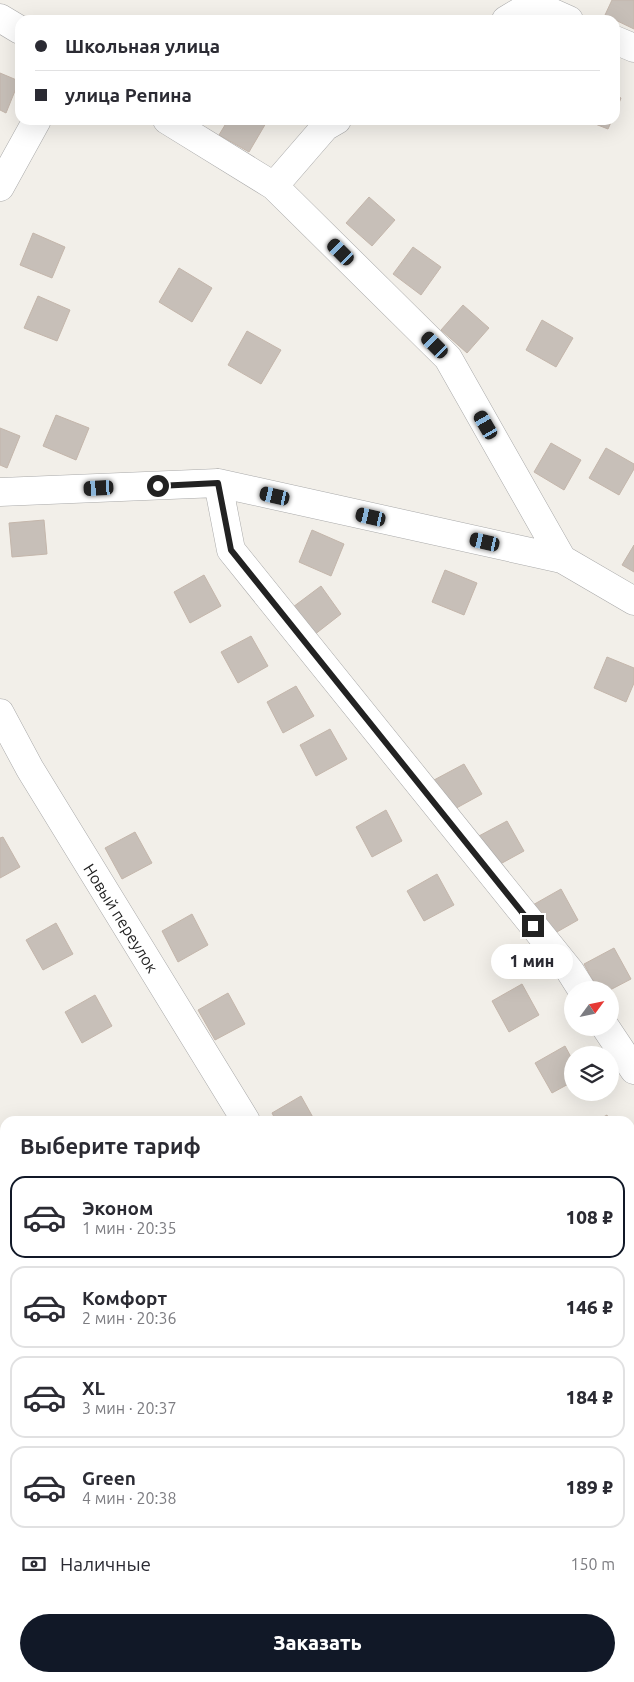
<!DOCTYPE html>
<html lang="ru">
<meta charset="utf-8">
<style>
body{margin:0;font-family:Ubuntu,sans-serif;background:#f2f2f3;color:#2b2b33;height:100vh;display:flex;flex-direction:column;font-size:19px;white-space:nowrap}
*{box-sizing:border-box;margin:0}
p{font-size:16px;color:#7c7c81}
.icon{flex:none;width:28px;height:28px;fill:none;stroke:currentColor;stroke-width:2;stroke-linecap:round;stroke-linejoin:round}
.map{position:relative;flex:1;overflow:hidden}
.details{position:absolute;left:0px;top:1116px;width:635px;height:566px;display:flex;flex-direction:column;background:#fff;border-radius:15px 15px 0 0;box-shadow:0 5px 20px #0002}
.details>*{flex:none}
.hud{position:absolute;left:15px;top:15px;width:605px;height:110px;border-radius:15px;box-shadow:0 5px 20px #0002;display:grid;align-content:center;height:110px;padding:0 20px;background:#fff}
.needle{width:32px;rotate:57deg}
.fabs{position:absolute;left:564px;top:981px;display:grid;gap:10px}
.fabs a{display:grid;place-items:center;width:55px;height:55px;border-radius:50%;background:#fff;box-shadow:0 5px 20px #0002;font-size:25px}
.end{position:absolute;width:22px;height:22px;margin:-11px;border:6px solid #222;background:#fff;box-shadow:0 0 0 2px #fff}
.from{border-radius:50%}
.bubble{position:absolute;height:35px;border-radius:18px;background:#fff;box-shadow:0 5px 20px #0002;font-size:16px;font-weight:800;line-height:35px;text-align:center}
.car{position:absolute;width:15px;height:30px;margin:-15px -8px;border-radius:6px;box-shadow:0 0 4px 1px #0007;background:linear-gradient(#222 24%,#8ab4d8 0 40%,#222 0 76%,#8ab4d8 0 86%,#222 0)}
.hud b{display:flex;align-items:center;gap:18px;height:48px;font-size:19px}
.hud b+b{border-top:1px solid #e1e1e2}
.hud i{width:12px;height:12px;background:#2b2b33}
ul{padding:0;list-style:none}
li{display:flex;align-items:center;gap:15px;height:82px;margin:0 10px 8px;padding:0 10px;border:2px solid #e1e1e2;border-radius:15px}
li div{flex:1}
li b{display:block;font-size:19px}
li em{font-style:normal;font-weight:800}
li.on{border-color:#111827}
li>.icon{width:45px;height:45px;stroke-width:1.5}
h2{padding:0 20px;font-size:22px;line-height:60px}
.pay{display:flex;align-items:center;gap:12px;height:55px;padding:0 20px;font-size:19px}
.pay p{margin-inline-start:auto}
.primary-button{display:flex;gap:10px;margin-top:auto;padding:10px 20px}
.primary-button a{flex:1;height:58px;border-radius:30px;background:#111827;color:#fff;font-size:20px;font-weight:800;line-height:58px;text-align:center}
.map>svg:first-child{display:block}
</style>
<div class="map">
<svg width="634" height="1682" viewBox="0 0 634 1682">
<rect width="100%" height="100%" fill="#f2efe9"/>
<!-- building -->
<path fill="#c7bfb8" stroke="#c4b6ab" d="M612 0H634V29L605 15Z
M0 73 19 81 6 113 0 110Z
M615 95 621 98 615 113Z
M228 120H262L266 123 249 152 219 135Z
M585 120H612L608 129Z
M369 197 395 220 372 246 346 223Z
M33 233 65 247 52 278 20 265Z
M413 247 441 267 421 295 393 274Z
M179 268 212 288 192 322 159 302Z
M38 296 70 310 57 341 24 328Z
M463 305 489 328 467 353 441 330Z
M542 320 573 338 556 367 526 350Z
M247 331 281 350 261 384 228 365Z
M56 415 89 428 76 460 43 446Z
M0 428 20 436 7 468 0 465Z
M551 443 581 460 564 490 534 472Z
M606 448 634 464V469L619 495 589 478Z
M44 520 47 554 12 557 9 523Z
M312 530 344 544 331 576 299 562Z
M634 545V572L622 565Z
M445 570 477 583 464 615 432 602Z
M204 575 221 606 190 623 174 592Z
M321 586 341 614 314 635 293 607Z
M251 636 268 666 238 683 221 652Z
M607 657 634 668V683L626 702 594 688Z
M296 686 314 716 283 733 267 702Z
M330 729 347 759 316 776 300 745Z
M464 764 482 794 451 811 434 780Z
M386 810 402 841 372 857 356 827Z
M507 821 524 851 493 868 477 837Z
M135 832 152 863 122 879 105 848Z
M3 837 20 867 0 878V838Z
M437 874 454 905 424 921 407 891Z
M561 889 578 920 548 937 531 906Z
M192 914 208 945 178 962 162 931Z
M56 923 73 954 43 970 26 940Z
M614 948 631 979 610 990H598L584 964Z
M522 984 539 1015 509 1032 492 1001Z
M228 993 245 1024 215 1040 198 1010Z
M95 995 112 1026 82 1043 65 1012Z
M565 1046 572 1059V1082L552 1093 535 1063Z
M301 1096 315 1121H276L272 1113Z
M607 1115 610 1121H596Z
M634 1187V1224L630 1217V1189Z
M263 1678H278L269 1682H265Z
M482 1678H491L494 1682H473Z"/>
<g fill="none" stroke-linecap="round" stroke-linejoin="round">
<!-- minor casing -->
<g stroke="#a9a9a9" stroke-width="29">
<path id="minor" d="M533 4 569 20
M0 18 20 30
M506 20 533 4 534 0
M615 40 634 48
M167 120 274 186 448 358 562 559
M274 186 325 127 337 120
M0 187 37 120
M218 483 231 550 570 971 582 990
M0 492 218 483 562 559 634 601
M0 713 30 769 246 1121
M606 1028 634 1070
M630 1539 634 1536
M587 1678 589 1682
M378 1682 386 1678"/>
</g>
<!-- minor -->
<use href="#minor" stroke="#fff" stroke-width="28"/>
</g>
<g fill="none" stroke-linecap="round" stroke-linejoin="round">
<!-- route -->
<path stroke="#222" stroke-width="6" d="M158 486 218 483 231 550 533 926"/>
</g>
<g text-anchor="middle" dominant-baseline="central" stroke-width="4" stroke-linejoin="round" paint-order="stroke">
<!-- street labels -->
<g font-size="16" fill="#222" stroke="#fff">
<text transform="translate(121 918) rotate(58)">Новый переулок</text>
</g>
</g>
</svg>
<div class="fabs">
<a><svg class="needle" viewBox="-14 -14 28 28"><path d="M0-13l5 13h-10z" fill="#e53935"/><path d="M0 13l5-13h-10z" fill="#7c7c81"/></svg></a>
<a><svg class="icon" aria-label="layers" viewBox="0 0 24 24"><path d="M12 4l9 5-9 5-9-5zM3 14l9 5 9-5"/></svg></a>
</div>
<i class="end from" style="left:158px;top:486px"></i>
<i class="end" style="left:533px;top:926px"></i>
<div class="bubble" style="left:491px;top:944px;width:82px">1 мин</div>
<i class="car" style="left:341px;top:252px;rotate:315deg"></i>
<i class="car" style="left:435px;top:345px;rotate:315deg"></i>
<i class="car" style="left:486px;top:425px;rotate:330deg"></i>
<i class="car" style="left:99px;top:488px;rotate:267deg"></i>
<i class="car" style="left:275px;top:496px;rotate:283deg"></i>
<i class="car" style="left:371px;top:517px;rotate:283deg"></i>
<i class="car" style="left:485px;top:542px;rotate:283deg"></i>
<div class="hud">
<b><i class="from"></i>Школьная улица</b>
<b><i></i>улица Репина</b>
</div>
<section class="details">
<h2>Выберите тариф</h2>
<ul>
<li class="on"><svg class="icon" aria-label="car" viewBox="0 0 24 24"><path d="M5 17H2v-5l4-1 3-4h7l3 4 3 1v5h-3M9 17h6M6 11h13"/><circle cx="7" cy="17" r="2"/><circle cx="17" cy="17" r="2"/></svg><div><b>Эконом</b><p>1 мин · 20:35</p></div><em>108 ₽</em></li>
<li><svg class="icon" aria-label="car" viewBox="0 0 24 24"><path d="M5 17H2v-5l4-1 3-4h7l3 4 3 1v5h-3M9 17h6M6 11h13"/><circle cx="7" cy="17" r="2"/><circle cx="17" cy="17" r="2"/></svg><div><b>Комфорт</b><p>2 мин · 20:36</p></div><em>146 ₽</em></li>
<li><svg class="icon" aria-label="car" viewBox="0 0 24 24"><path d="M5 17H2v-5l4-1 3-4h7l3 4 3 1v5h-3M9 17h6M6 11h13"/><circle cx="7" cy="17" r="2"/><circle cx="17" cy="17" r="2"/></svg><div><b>XL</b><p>3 мин · 20:37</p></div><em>184 ₽</em></li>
<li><svg class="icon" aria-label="car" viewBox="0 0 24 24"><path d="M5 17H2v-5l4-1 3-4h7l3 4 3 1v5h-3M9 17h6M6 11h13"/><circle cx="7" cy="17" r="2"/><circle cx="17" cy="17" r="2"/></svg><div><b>Green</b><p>4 мин · 20:38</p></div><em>189 ₽</em></li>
</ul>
<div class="pay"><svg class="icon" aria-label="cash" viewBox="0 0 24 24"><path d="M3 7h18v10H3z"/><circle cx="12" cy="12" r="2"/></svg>Наличные<p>150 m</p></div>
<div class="primary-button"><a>Заказать</a></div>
</section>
</div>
